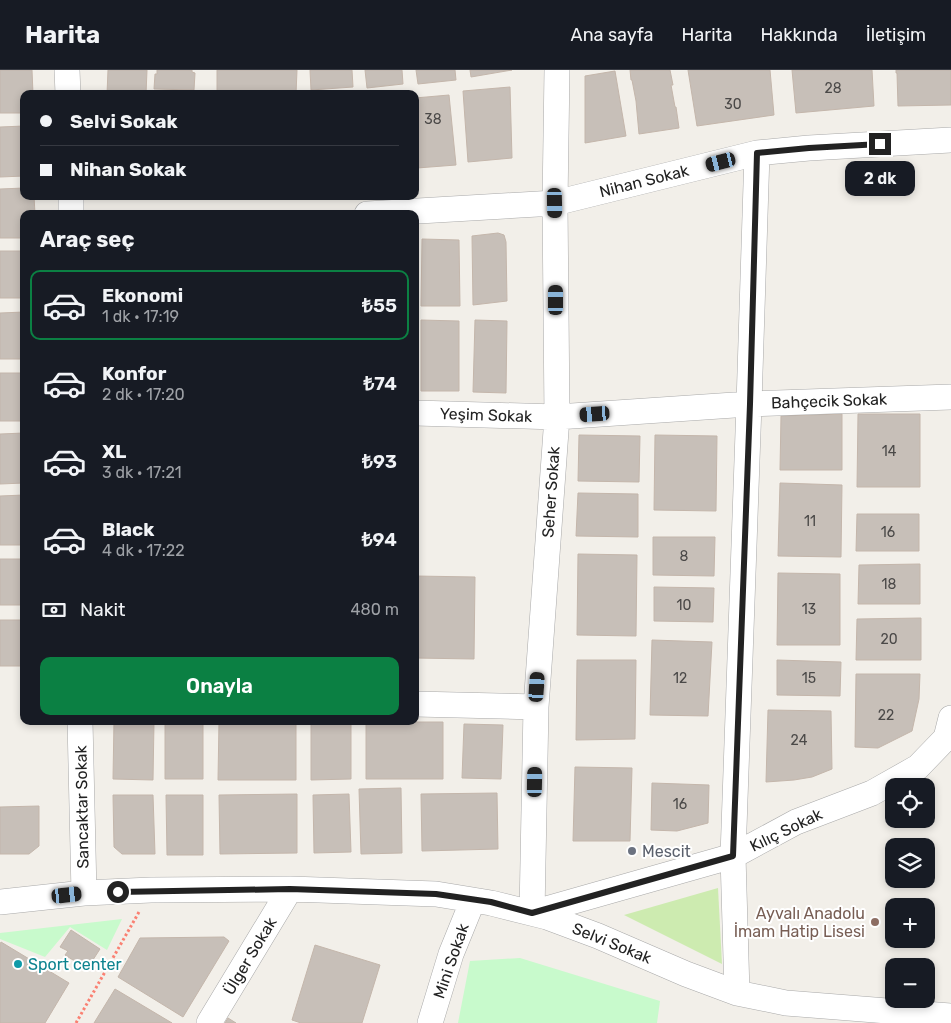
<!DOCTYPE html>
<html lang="tr">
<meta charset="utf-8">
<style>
body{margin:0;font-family:Rubik,sans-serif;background:#20242c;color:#f1f3f6;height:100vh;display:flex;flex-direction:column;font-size:19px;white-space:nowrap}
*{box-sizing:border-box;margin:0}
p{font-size:16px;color:#9ea1a6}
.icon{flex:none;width:28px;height:28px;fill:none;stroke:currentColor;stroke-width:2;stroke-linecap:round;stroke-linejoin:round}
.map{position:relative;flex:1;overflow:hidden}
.sheet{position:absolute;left:20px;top:140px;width:399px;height:515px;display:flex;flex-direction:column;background:#171b24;border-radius:10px;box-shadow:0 2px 8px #0003}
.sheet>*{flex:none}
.guide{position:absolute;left:20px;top:20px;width:399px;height:110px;border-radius:10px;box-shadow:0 2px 8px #0003;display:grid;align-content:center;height:110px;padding:0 20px;background:#171b24}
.tools{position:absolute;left:885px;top:708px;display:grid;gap:10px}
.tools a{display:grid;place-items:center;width:50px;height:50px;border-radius:10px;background:#171b24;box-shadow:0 2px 8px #0003;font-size:25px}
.end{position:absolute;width:22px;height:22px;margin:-11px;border:6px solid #222;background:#fff;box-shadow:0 0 0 2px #fff}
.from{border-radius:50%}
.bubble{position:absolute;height:35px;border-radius:10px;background:#171b24;box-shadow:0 2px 8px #0003;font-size:16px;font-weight:600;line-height:35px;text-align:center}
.car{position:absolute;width:15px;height:30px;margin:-15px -8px;border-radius:6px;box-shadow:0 0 4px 1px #0007;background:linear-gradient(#222 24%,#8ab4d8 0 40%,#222 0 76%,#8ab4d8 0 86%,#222 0)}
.guide b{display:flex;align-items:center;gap:18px;height:48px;font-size:19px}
.guide b+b{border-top:1px solid #363941}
.guide i{width:12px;height:12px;background:#f1f3f6}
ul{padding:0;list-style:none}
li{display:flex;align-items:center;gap:15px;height:70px;margin:0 10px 8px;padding:0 10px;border:2px solid transparent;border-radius:10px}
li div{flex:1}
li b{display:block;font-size:19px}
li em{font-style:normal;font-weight:600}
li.selected{border-color:#0b8043}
li>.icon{width:45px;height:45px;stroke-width:1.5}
h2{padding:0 20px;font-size:22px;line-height:60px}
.pay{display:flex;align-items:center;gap:12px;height:55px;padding:0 20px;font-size:19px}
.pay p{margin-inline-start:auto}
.action{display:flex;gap:10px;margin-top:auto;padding:10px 20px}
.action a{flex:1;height:58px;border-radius:10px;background:#0b8043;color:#fff;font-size:20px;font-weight:600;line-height:58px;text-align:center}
header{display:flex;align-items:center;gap:30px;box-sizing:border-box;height:70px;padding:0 25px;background:#171b24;border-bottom:1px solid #363941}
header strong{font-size:24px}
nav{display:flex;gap:28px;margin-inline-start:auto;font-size:18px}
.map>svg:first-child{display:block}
</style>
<header>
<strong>Harita</strong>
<nav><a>Ana sayfa</a><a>Harita</a><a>Hakkında</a><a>İletişim</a></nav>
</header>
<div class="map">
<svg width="951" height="953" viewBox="0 0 951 953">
<rect width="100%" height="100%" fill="#f2efe9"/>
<!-- grass -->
<path fill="#cdebb0" d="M718 818 722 894 624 845Z"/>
<!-- park -->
<path fill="#c8facc" d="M122 849 107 880 70 857 45 887 0 869V863Z
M520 888 660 931 657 953H458L470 891Z"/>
<!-- building -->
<path fill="#c7bfb8" stroke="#c4b6ab" d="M0 0H32L33 24H24V43H0Z
M108 0H147L146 24H107Z
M157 0H192V2L195 3 194 20 154 19 155 4H157Z
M217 0H297L296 24 217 23Z
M310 0H352L353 17 311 20Z
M365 0H402L403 14 367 18Z
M416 0H455L456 10 418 14Z
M470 0H512L471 7Z
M630 0H670L673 15H671L675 37H676L679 58 639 64 636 31 632 10H631Z
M688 0H770L774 45 697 56Z
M792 0H872L874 36 796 43Z
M896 0H951V35L898 36 897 3H896Z
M615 1 626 66 585 73V6Z
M510 17 512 88 468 92 463 21Z
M449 25 456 95 417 98 415 71V28Z
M24 56V106L0 107V57Z
M24 118V126H34L35 144H24V168H0V119Z
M498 163 504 165 506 172 507 231 473 235 472 166Z
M422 169 459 170 460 236H421Z
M0 181H24V228H0Z
M24 242V289H0V243Z
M421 250 459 251V321H421Z
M475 250 507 251 506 323 473 322Z
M0 303H24V351H0Z
M842 344V400H780L781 346Z
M858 344H920V417H857Z
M24 363V413L0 414V364Z
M579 365 640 366 639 412 578 411Z
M655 365 717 366 716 441 654 440Z
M780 413 842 415 841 487 778 486Z
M578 423 638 424V467L576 466Z
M24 425V475H0V426Z
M857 444H919V481H856Z
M653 467H715L714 506 653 505Z
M578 484 637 485 636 566 577 565Z
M0 489H24V535H0Z
M920 494V534H858L859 495Z
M778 503 840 504V575H777Z
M415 506 475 507 474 589 415 588Z
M654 517 714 518 713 552 654 551Z
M921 548V590H856L857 549Z
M0 550H24V596H0Z
M652 570 712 572 708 646 650 645Z
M577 590H636L635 669 576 670Z
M777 590 841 592 840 626 777 625Z
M856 604H920L919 629 912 661 878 678 855 677Z
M768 640 831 641 832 699 812 707 794 710 766 712Z
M114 651 154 652 153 710 113 709Z
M165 651H203V709H165Z
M219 651H296V710H218Z
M311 651H351V709L311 710Z
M366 652H443V709H366Z
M464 654 503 655 501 709 462 708Z
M575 697 632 698 630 771H573Z
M652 713 709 715 708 753 677 761 651 760Z
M401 718 402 783 361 784 359 719Z
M497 723 498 779 422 781 421 724Z
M297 724V783L220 784 219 725Z
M349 724 351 782 314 783 313 725Z
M113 725H153L155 784H122L114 777Z
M166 725H203V785H167Z
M39 736V776L29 784H0V737Z
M71 860 100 879 89 896 83 892 81 895 65 885 68 881 60 877Z
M224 867 229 871 183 947 118 907 140 868Z
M1 872 69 913 45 953H0V874Z
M315 875 380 895 362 953H301L292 950Z
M115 919 172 953H94Z
M228 948 236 953H225Z"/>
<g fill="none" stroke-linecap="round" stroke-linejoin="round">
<!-- minor casing -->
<g stroke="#a9a9a9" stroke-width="26">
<path id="minor" d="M67 0 68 24
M557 0 555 133 557 347 536 637 532 843 733 786 796 752 872 723 918 697 946 668 951 648
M71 126V144
M367 144 555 133 757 83 809 78 951 70
M415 343 557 347 749 334 951 327
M415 634 536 637
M80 651 84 823
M0 832 84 823 151 820 290 819 436 824 491 833 547 847 598 866 686 904 737 923 786 933 951 946
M737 923 733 786 749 334 757 83
M209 953 290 819
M430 953 451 884 473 830"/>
</g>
<!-- path -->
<path stroke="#fa8072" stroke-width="3" stroke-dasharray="2.5 2.5" stroke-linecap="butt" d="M76 953 139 842"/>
<!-- minor -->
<use href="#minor" stroke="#fff" stroke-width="25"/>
</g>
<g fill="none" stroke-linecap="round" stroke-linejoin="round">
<!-- route -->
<path stroke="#222" stroke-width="6" d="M118 822 290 819 436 824 491 832 532 843 733 786 750 334 757 83 809 78 880 74"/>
</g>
<!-- markers -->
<circle fill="#6b7280" stroke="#fff" stroke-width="2" cx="632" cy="781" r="5"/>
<circle fill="#8d6e63" stroke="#fff" stroke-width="2" cx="875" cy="852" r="5"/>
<circle fill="#0f9aa8" stroke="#fff" stroke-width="2" cx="18" cy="894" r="5"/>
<g text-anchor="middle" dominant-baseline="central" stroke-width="4" stroke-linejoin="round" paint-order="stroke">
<!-- number labels -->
<g font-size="14" fill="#4b4948">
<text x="833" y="18">28</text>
<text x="733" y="34">30</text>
<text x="433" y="49">38</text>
<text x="889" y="381">14</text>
<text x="810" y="451">11</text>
<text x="888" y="462">16</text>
<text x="684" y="486">8</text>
<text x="889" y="514">18</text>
<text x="684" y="535">10</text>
<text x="809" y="539">13</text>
<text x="889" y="569">20</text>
<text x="680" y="608">12</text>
<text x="809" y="608">15</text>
<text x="886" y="645">22</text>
<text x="799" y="670">24</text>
<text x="680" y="734">16</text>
</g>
<!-- street labels -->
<g font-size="16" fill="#222" stroke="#fff">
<text transform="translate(644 111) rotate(-14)">Nihan Sokak</text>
<text transform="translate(829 331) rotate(-2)">Bahçecik Sokak</text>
<text transform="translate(486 345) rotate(2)">Yeşim Sokak</text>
<text transform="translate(551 422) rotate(-86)">Seher Sokak</text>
<text transform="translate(82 737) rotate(-91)">Sancaktar Sokak</text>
<text transform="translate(786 760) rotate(-26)">Kılıç Sokak</text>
<text transform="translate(612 873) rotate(22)">Selvi Sokak</text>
<text transform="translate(250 886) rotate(-59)">Ülger Sokak</text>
<text transform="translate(451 891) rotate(-71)">Mini Sokak</text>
</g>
<!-- worship labels -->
<g font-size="16" fill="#5b616d" stroke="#fff" text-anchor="start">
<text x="642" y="781">Mescit</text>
</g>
<!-- education labels -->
<g font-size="16" fill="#785e54" stroke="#fff" text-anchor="end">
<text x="865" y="843">Ayvalı Anadolu<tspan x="865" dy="18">İmam Hatip Lisesi</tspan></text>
</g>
<!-- culture labels -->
<g font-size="16" fill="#0d838f" stroke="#fff" text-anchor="start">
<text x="28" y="894">Sport center</text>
</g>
</g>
</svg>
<div class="tools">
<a><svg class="icon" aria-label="locate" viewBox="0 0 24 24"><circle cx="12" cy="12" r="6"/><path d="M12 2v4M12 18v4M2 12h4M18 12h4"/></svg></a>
<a><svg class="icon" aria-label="layers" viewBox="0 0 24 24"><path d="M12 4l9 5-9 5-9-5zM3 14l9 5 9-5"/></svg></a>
<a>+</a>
<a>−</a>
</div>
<i class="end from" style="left:118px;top:822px"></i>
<i class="end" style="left:880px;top:74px"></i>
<div class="bubble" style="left:845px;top:91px;width:70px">2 dk</div>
<i class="car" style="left:721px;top:92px;rotate:256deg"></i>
<i class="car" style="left:555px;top:133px;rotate:179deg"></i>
<i class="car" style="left:556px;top:230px;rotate:0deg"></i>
<i class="car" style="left:595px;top:344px;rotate:266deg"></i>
<i class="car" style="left:537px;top:617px;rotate:4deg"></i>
<i class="car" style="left:535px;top:712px;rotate:1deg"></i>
<i class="car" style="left:67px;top:825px;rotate:84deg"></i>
<div class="guide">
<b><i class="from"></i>Selvi Sokak</b>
<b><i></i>Nihan Sokak</b>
</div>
<section class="sheet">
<h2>Araç seç</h2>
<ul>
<li class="selected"><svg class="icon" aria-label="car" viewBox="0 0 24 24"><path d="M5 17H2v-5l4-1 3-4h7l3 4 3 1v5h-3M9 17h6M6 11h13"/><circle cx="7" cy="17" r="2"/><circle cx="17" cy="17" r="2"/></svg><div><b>Ekonomi</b><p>1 dk · 17:19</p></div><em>₺55</em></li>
<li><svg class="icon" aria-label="car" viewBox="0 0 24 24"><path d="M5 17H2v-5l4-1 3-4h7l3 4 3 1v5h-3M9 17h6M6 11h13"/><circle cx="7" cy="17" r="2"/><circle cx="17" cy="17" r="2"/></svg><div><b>Konfor</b><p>2 dk · 17:20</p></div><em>₺74</em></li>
<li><svg class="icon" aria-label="car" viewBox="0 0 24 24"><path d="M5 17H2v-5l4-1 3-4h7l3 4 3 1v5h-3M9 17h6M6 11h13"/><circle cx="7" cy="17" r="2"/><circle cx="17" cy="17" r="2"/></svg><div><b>XL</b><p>3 dk · 17:21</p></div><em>₺93</em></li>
<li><svg class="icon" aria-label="car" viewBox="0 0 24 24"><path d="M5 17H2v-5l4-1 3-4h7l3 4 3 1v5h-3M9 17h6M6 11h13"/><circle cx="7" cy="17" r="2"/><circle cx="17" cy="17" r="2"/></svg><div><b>Black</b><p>4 dk · 17:22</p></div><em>₺94</em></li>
</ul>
<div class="pay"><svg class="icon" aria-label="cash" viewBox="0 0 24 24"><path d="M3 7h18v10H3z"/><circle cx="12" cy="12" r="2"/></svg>Nakit<p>480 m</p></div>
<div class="action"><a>Onayla</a></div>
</section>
</div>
